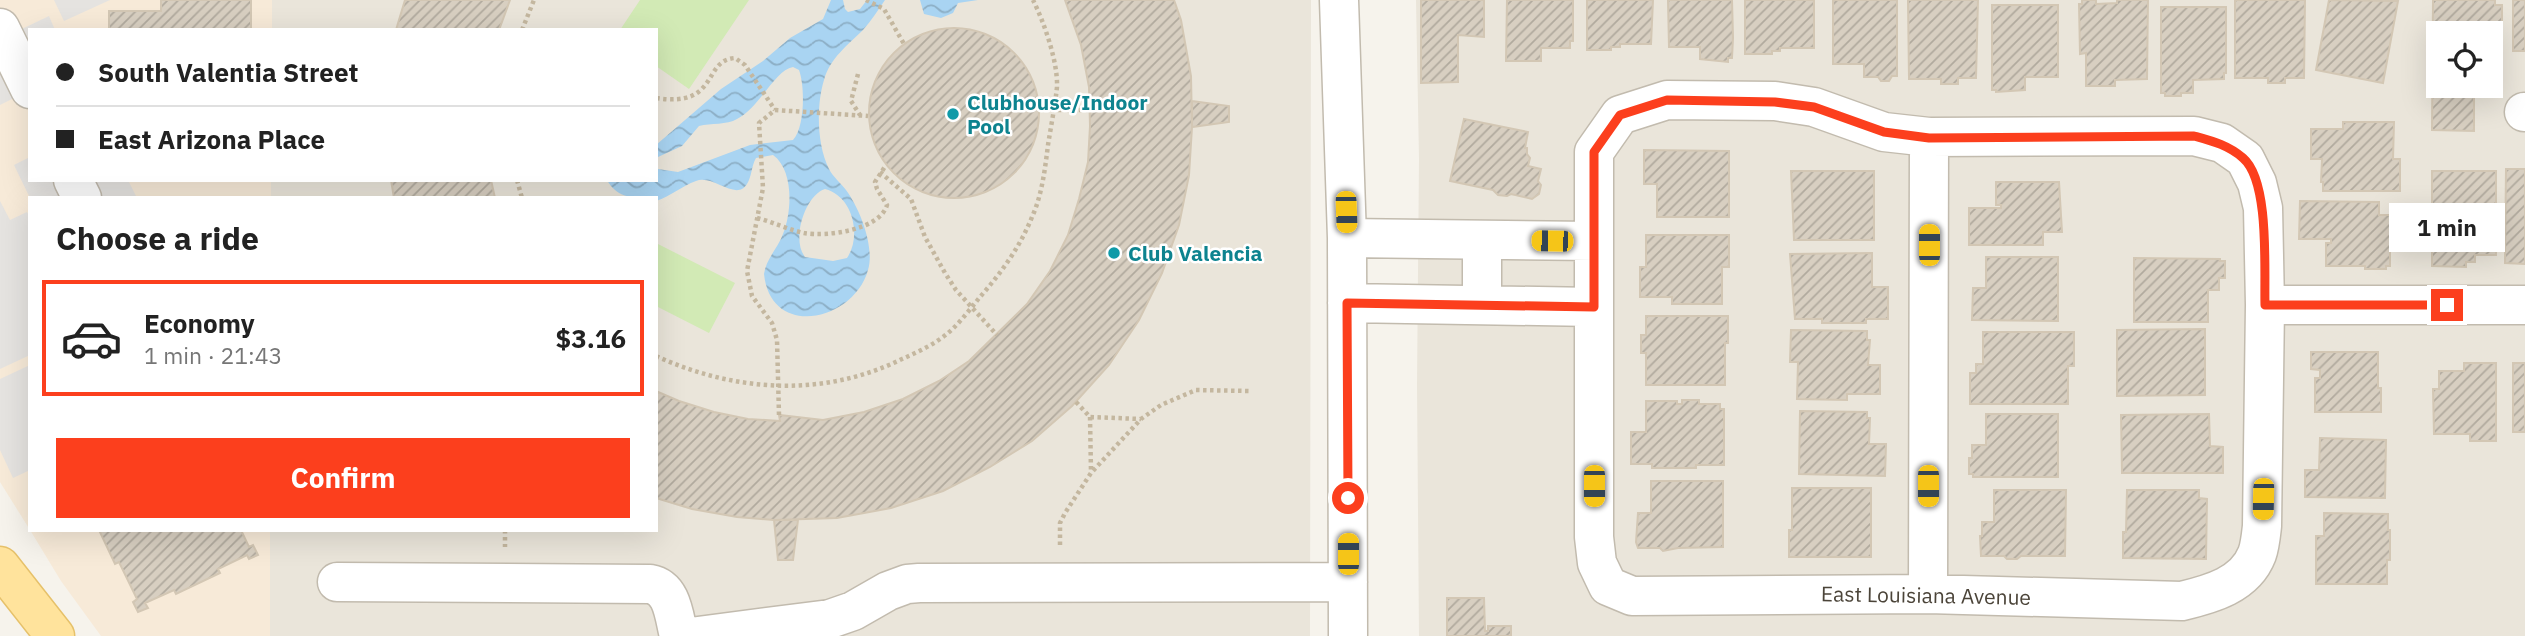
<!DOCTYPE html>
<meta charset="utf-8">
<style>
body{margin:0;font-family:"IBM Plex Sans",sans-serif;background:#f2f2f2;color:#222;height:100vh;display:flex;flex-direction:column;font-size:26px;white-space:nowrap}
*{box-sizing:border-box;margin:0}
p{font-size:23px;color:#767676}
.icon{flex:none;width:38px;height:38px;fill:none;stroke:currentColor;stroke-width:2;stroke-linecap:round;stroke-linejoin:round}
.map{position:relative;flex:1;overflow:hidden}
.details{position:absolute;left:28px;top:196px;width:630px;height:336px;display:flex;flex-direction:column;background:#fff;border-radius:0px;box-shadow:0 7px 28px #0002}
.details>*{flex:none}
.guide{position:absolute;left:28px;top:28px;width:630px;height:154px;border-radius:0px;box-shadow:0 7px 28px #0002;display:grid;align-content:center;height:154px;padding:0 28px;background:#fff}
.tools{position:absolute;left:2426px;top:21px;display:grid;gap:14px}
.tools a{display:grid;place-items:center;width:77px;height:77px;border-radius:0px;background:#fff;box-shadow:0 7px 28px #0002;font-size:35px}
.end{position:absolute;width:32px;height:32px;margin:-16px;border:9px solid #fc3f1d;background:#fff;box-shadow:0 0 0 4px #fff}
.from{border-radius:50%}
.bubble{position:absolute;height:49px;border-radius:0px;background:#fff;box-shadow:0 7px 28px #0002;font-size:23px;font-weight:700;line-height:49px;text-align:center}
.car{position:absolute;width:21px;height:42px;margin:-21px -10px;border-radius:9px;box-shadow:0 0 5px 2px #0007;background:linear-gradient(#f5c518 24%,#345 0 40%,#f5c518 0 76%,#345 0 86%,#f5c518 0)}
.guide b{display:flex;align-items:center;gap:24px;height:66px;font-size:26px}
.guide b+b{border-top:2px solid #e0e0e0}
.guide i{width:18px;height:18px;background:#222}
ul{padding:0;list-style:none}
li{display:flex;align-items:center;gap:21px;height:116px;margin:0 14px 10px;padding:0 14px;border:4px solid #e0e0e0;border-radius:0px}
li div{flex:1}
li b{display:block;font-size:26px}
li em{font-style:normal;font-weight:700}
li.active{border-color:#fc3f1d}
li>.icon{width:63px;height:63px;stroke-width:1.5}
h2{padding:0 28px;font-size:32px;line-height:84px}
.action{display:flex;gap:14px;margin-top:auto;padding:14px 28px}
.action a{flex:1;height:80px;border-radius:0px;background:#fc3f1d;color:#fff;font-size:28px;font-weight:700;line-height:80px;text-align:center}
.map>svg:first-child{display:block}
</style>
<div class="map">
<svg width="2525" height="636" viewBox="0 0 2525 636">
<defs>
<pattern id="water-waves" width="16" height="10" patternUnits="userSpaceOnUse" patternTransform="scale(1.75)"><rect width="16" height="10" fill="#a9d4f2"/><path d="M0 5q4-4 8 0t8 0" fill="none" stroke="#8caec5"/></pattern>
<pattern id="building-hatch" width="6" height="6" patternUnits="userSpaceOnUse" patternTransform="scale(1.75)"><rect width="6" height="6" fill="#d8cfc1"/><path d="M-1 1l2-2M0 6l6-6M5 7l2-2" fill="none" stroke="#b1aa9e"/></pattern>
</defs>
<rect width="100%" height="100%" fill="#f6f3ec"/>
<!-- residential -->
<path fill="#eae5da" fill-rule="evenodd" d="M272 0H1311L1310 636H270V530H656V198H271V180H656V30H272Z
M1416 0H2525V636H1419L1417 385 1419 159ZM2438 33H2490V86H2438Z"/>
<!-- commercial -->
<path fill="#f7ead8" d="M0 0H272V30H30V180H271V198H30V530L0 482Z
M30 530H270V636H101L61 581Z"/>
<!-- pitch -->
<path fill="#d2eab5" d="M640 0H749L689 89 656 66V30H620Z
M656 243 735 283 709 333 656 306Z"/>
<!-- parking -->
<path fill="#e5e3e0" d="M54 0H110L64 21Z
M49 16 55 30H30V90L0 105V28L5 37Z
M30 157V180H128L137 198H30L14 165Z
M0 201 10 220 27 212 30 217V355L0 369Z
M30 365V470L13 478 0 450V379Z"/>
<!-- water -->
<path fill="url(#water-waves)" fill-rule="evenodd" d="M831 0H843L845 9 848 12 860 9 867 0H885C878 10 871 21 863 30 848 45 830 58 824 80 816 106 817 145 829 169 833 177 841 183 846 190 860 209 875 247 868 270 854 321 771 340 764 274 766 259 778 248 783 234 792 212 794 170 773 155L756 158C751 167 752 176 747 184 736 202 713 174 696 181 682 186 671 196 656 201V198C636 198 618 200 607 180H656V145L721 89 763 61 790 38 823 19ZM793 67 799 70C805 86 805 127 793 140L750 145 678 172 658 169V157L682 146 699 126C711 123 727 125 737 119 760 107 775 70 793 67ZM825 189C853 196 862 236 847 258L833 261 805 257C791 240 805 195 825 189Z
M920 0H978L958 3 953 13 941 18 924 14Z"/>
<!-- building -->
<path fill="url(#building-hatch)" stroke="#d3c7b4" stroke-width="2" d="M161 0H251V30H109V11H161Z
M405 0H510L499 30H396Z
M1065 0H1174L1181 20 1191 76 1192 127 1189 175 1179 225 1162 273 1139 320 1109 365 1072 406 1032 441 990 467 943 491 891 508 837 518 774 520 737 517 692 509 656 498V391L679 401 714 412 748 419 780 421 779 415 823 420 864 412 903 399 939 381 969 361 1027 304 1050 271 1068 235 1079 199 1088 162 1090 126 1089 87 1081 45Z
M1421 0H1484V37L1458 35V82L1421 83Z
M1507 0H1573V41H1570V48H1541V61H1506Z
M1587 0H1653L1651 44H1620V47H1611V50H1587Z
M1668 0H1732L1733 38 1732 58H1728V62L1700 59V47H1669Z
M1745 0H1814V48H1780V51H1772V54H1745Z
M1833 0H1897V76H1892L1889 81H1881L1878 77H1864V64H1833Z
M1908 0H1978L1976 78H1958V84H1941V79H1909Z
M2082 0H2096V4L2117 3V0H2148L2147 79 2115 80V86H2086V53L2080 54 2079 4H2082Z
M2235 0H2305L2304 78H2285V83H2268V78H2235Z
M2329 0 2398 1 2383 83 2316 70Z
M2433 0H2495V5H2502V60H2497V80H2490V33H2438V86H2474V131L2432 130Z
M2513 0H2525V51H2513Z
M1992 5H2058V77H2025V90L1996 92V90H1992Z
M2161 7H2226V73H2224V79L2193 80V93H2181V96H2165V93H2161Z
M869 113a85 85 0 1 1 170 0a85 85 0 1 1-170 0Z
M1192 101 1229 106V122L1192 127Z
M1464 119 1528 132 1525 148H1527V154L1530 158 1528 166 1541 169 1538 181 1541 185 1539 194 1532 199 1511 194 1507 196 1498 195 1493 190 1450 181Z
M2343 122H2394L2393 159H2400V191H2323V182H2321L2322 159H2311V129H2343Z
M1644 150 1729 151V217H1657V184H1644Z
M2506 169H2525V264L2505 263Z
M1791 171H1874V240H1794Z
M2432 171H2496V255H2475V262H2466V267L2432 266Z
M391 180H491L495 198H394Z
M1996 182H2059L2062 232H2043V245H1969V208H2001V205H1996Z
M2300 201 2379 202V215H2393V240H2390V266H2386V269H2365V266H2326V243H2331V239H2299Z
M1646 235H1729V267H1722V304H1672V297H1640V267H1646Z
M1872 253V287H1888V319H1866V323H1822V319H1795L1790 254Z
M1986 257H2058V321L1972 320 1973 288H1986Z
M2134 258 2220 259V261H2225V278H2219V290H2208V322H2134Z
M1646 316H1728V343H1725V385H1646V353H1641V335H1646Z
M2205 329V395L2117 396V330Z
M1791 330 1867 331V340H1870L1868 365H1880V394H1847V400L1797 399 1798 362H1790Z
M1983 332H2074V366H2068V404H1970V373H1976V364H1983Z
M2311 352H2378V388H2381V412H2315V378H2320V370L2311 369Z
M2464 363H2496V441H2470V434H2434L2433 389H2439V371H2464Z
M2513 363H2525V432H2513Z
M1682 400H1699V404H1720V409H1724V465H1696V468H1652V464H1631V432H1646V401H1677V404H1682Z
M1800 411 1867 412V418H1870L1869 444H1886L1885 476 1799 474Z
M1986 414H2058V477H1973V474H1969V458H1972V445H1986Z
M2209 414 2210 446 2223 447V473H2122L2121 415Z
M2320 438 2386 440 2385 498 2305 497V470H2319Z
M1651 481H1723V547L1678 548 1663 551 1660 548H1638L1636 542 1638 513H1651Z
M1792 488H1871V557H1789V530H1792Z
M1994 490H2066L2065 556H2021L2017 559H2007L2004 556H1981L1980 536H1982V522H1994Z
M2127 490H2199V498L2207 499 2206 559 2123 558V532H2126Z
M2324 513 2388 514V530H2390V560H2387V584H2316V536H2324Z
M774 520H798L793 560H778Z
M99 530H241L249 547 253 545 258 555 249 559 247 555 218 569 220 573 176 594 174 590 145 603 148 608 138 612 133 602 137 599 119 562 115 564Z
M1447 598H1484L1485 631H1488V626H1511V636H1447Z"/>
<g fill="none" stroke-linecap="round" stroke-linejoin="round">
<!-- minor casing -->
<g stroke="#c2bbae" stroke-width="41">
<path id="minor" d="M1339 0 1347 238 1348 636
M0 28 30 89
M1667 100 1775 101 1814 107 1884 132 1929 137 2194 136 2222 143 2245 159 2257 183 2263 208 2265 305 2262 526C2261 535 2260 546 2257 554 2245 585 2211 594 2182 601L1928 594 1632 596 1608 586 1597 563 1594 537V152L1620 115Z
M2524 112H2525
M73 180 82 198
M1347 238 1594 241
M1482 240V305
M1347 303 1594 307
M2265 305H2525
M337 582 650 584C673 588 674 617 679 636
M1928 594 1929 137
M698 636 830 619 853 611 888 591 907 584 919 583 1348 582"/>
</g>
<!-- major casing -->
<g stroke="#e6c16a" stroke-width="41">
<path id="major" d="M0 566 55 636"/>
</g>
<!-- path -->
<path stroke="#c4b79f" stroke-width="4.5" stroke-dasharray="3.5 3.5" stroke-linecap="butt" d="M866 0 884 9 904 44
M522 30 534 0
M858 74 851 101 860 115
M656 98C720 108 702 60 735 58L745 65 775 110
M1038 104 1053 110H1090
M880 172 911 199 925 237 945 273 956 290 997 335
M517 180 522 198
M757 218C773 222 789 230 804 233 827 237 880 230 887 205L877 189 875 182 886 165
M656 356C735 392 823 398 902 359 918 352 935 344 948 333 960 323 970 309 980 297 1001 273 1020 247 1032 217 1042 195 1045 169 1048 145 1051 126 1055 106 1057 87 1058 62 1044 22 1033 0
M1076 402 1090 417 1141 419
M779 415 777 340 772 323 752 296 747 271 763 188 759 123 775 110 868 116
M1090 417 1091 472
M505 530V547
M1060 545V523L1065 513 1091 473 1141 419 1161 405 1196 390 1251 391"/>
<!-- minor -->
<use href="#minor" stroke="#fff" stroke-width="38"/>
<!-- major -->
<use href="#major" stroke="#ffe39c" stroke-width="38"/>
</g>
<g fill="none" stroke-linecap="round" stroke-linejoin="round">
<!-- route -->
<path stroke="#fc3f1d" stroke-width="9" d="M1348 498 1347 303 1594 307V152L1620 115 1667 100 1775 102 1814 107 1884 132 1929 138 2194 136C2212 141 2228 145 2243 158 2270 181 2264 270 2265 305H2447"/>
</g>
<!-- markers -->
<g fill="#0f9aa8" stroke="#fff" stroke-width="2.5">
<circle cx="953" cy="114" r="7"/>
<circle cx="1114" cy="253" r="7"/>
</g>
<g text-anchor="middle" dominant-baseline="central" stroke-width="5" stroke-linejoin="round" paint-order="stroke">
<!-- culture labels -->
<g font-size="21" font-weight="bold" fill="#0d838f" stroke="#fff" text-anchor="start">
<text x="967" y="102">Clubhouse/Indoor<tspan x="967" dy="24">Pool</tspan></text>
<text x="1128" y="253">Club Valencia</text>
</g>
<!-- street labels -->
<g font-size="21" fill="#4b4439" stroke="#fff">
<text transform="translate(1926 595) rotate(1)">East Louisiana Avenue</text>
</g>
</g>
</svg>
<div class="tools">
<a><svg class="icon" aria-label="locate" viewBox="0 0 24 24"><circle cx="12" cy="12" r="6"/><path d="M12 2v4M12 18v4M2 12h4M18 12h4"/></svg></a>
</div>
<i class="end from" style="left:1348px;top:498px"></i>
<i class="end" style="left:2447px;top:305px"></i>
<div class="bubble" style="left:2389px;top:203px;width:116px">1 min</div>
<i class="car" style="left:1346px;top:212px;rotate:178deg"></i>
<i class="car" style="left:1552px;top:241px;rotate:271deg"></i>
<i class="car" style="left:1929px;top:245px;rotate:0deg"></i>
<i class="car" style="left:1594px;top:486px;rotate:180deg"></i>
<i class="car" style="left:1928px;top:486px;rotate:180deg"></i>
<i class="car" style="left:2263px;top:499px;rotate:181deg"></i>
<i class="car" style="left:1348px;top:554px;rotate:0deg"></i>
<div class="guide">
<b><i class="from"></i>South Valentia Street</b>
<b><i></i>East Arizona Place</b>
</div>
<section class="details">
<h2>Choose a ride</h2>
<ul>
<li class="active"><svg class="icon" aria-label="car" viewBox="0 0 24 24"><path d="M5 17H2v-5l4-1 3-4h7l3 4 3 1v5h-3M9 17h6M6 11h13"/><circle cx="7" cy="17" r="2"/><circle cx="17" cy="17" r="2"/></svg><div><b>Economy</b><p>1 min · 21:43</p></div><em>$3.16</em></li>
</ul>
<div class="action"><a>Confirm</a></div>
</section>
</div>
